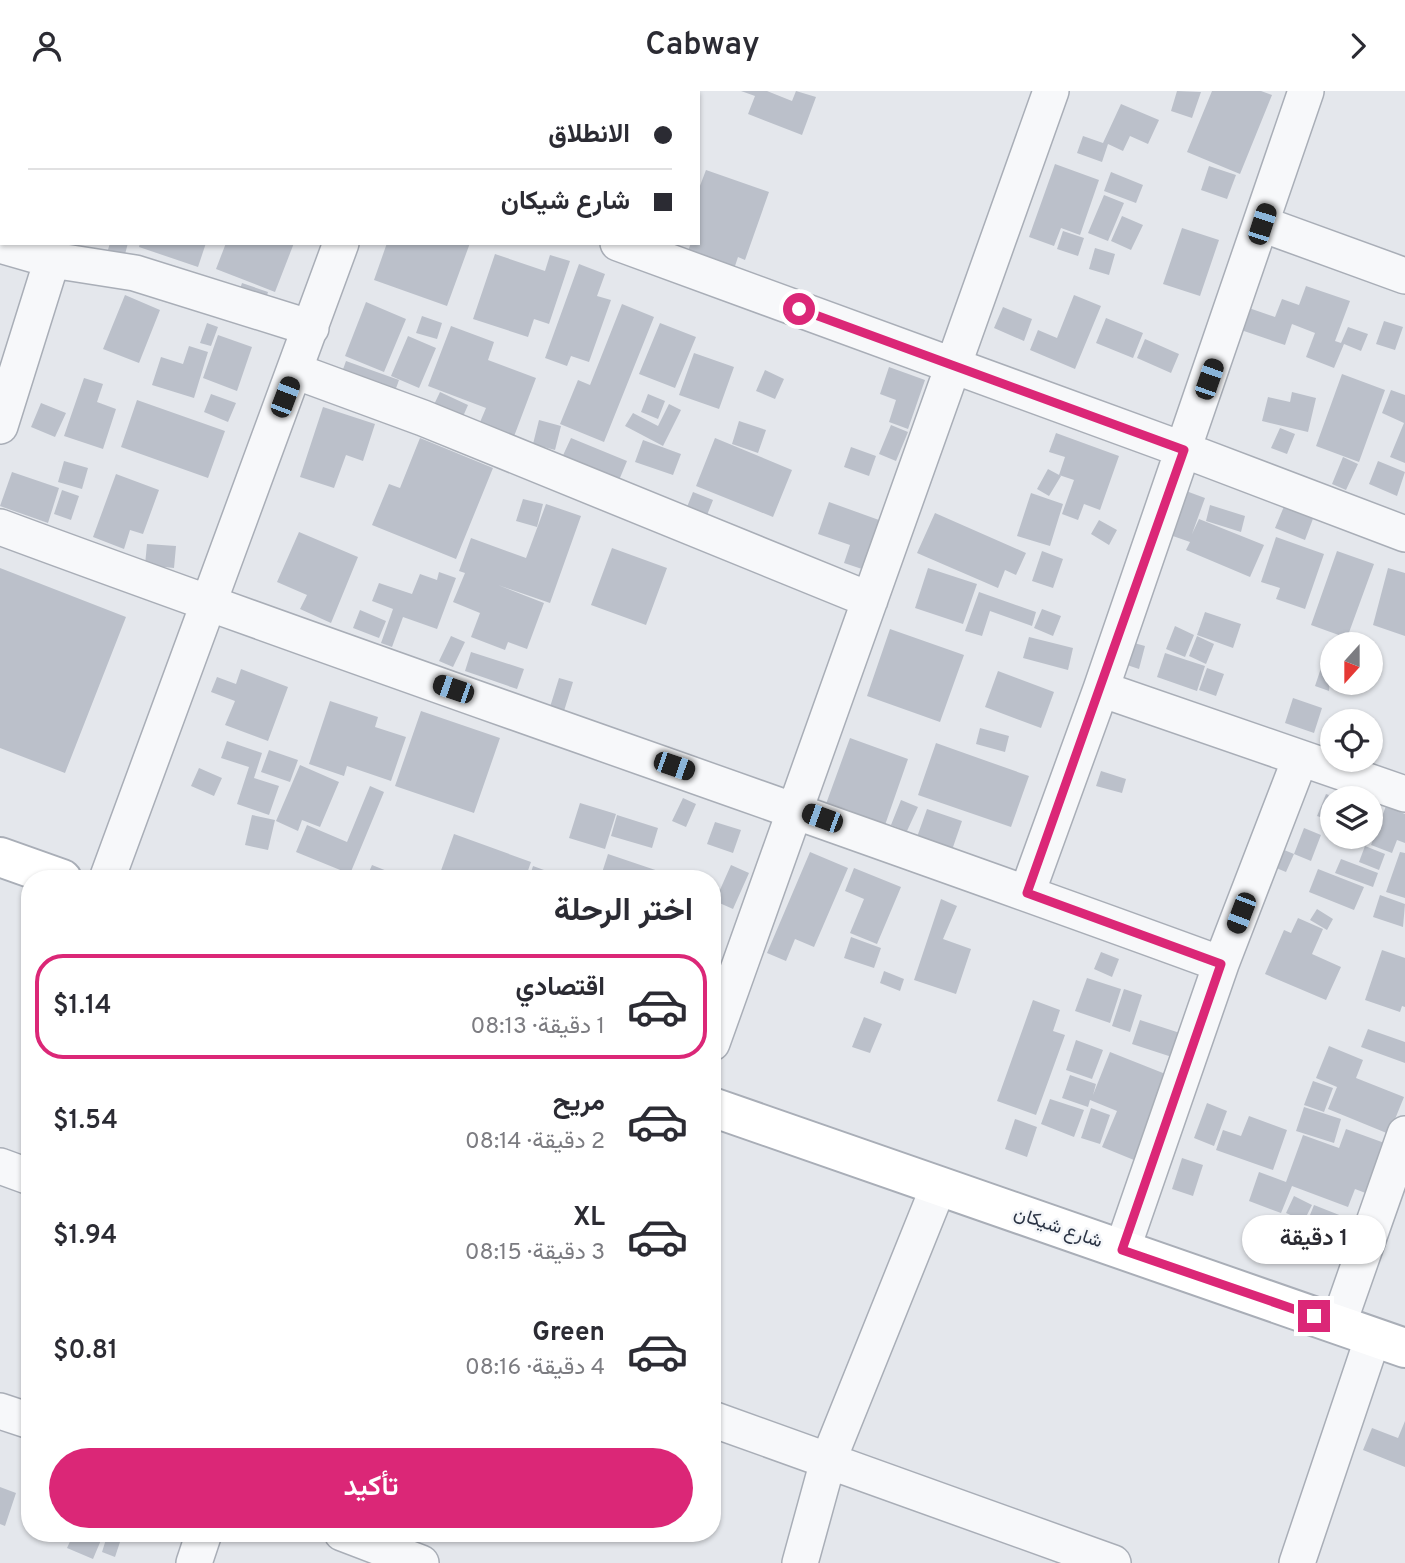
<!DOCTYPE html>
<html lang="ar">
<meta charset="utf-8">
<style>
body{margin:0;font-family:Overpass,Vazirmatn,sans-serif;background:#f7f7f7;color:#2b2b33;direction:rtl;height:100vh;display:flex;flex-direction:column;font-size:26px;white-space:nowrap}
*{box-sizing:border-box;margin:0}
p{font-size:23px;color:#7c7c81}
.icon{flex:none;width:38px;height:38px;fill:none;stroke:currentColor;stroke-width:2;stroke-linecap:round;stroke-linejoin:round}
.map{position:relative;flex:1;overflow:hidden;direction:ltr}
.details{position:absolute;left:21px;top:779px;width:700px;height:672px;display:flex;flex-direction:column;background:#fff;border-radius:28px;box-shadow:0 2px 5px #0004;direction:rtl}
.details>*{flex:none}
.hud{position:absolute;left:0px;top:0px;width:700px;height:154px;box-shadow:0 2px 5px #0004;direction:rtl;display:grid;align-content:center;height:154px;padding:0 28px;background:#fff}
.needle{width:46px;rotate:201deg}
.tools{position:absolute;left:1320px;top:541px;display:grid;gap:14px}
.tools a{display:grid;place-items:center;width:63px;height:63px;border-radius:50%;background:#fff;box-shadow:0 2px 5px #0004;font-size:35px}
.end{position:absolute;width:32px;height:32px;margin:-16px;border:9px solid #db2777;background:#fff;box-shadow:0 0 0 4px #fff}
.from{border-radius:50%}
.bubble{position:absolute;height:49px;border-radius:24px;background:#fff;box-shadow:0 2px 5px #0004;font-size:23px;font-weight:600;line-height:49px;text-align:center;direction:rtl}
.car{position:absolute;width:21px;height:42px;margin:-21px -10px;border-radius:9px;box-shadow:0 0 5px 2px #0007;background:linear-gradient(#222 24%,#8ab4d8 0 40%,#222 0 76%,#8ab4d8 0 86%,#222 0)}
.hud b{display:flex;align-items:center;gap:24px;height:66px;font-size:26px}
.hud b+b{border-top:2px solid #e1e1e2}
.hud i{width:18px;height:18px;background:#2b2b33}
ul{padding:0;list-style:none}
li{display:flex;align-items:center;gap:21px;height:105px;margin:0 14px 10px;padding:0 14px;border:4px solid transparent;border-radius:28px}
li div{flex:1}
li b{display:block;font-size:26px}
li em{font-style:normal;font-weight:600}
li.on{border-color:#db2777}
li>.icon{width:63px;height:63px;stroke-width:1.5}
h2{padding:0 28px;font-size:32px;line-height:84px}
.cta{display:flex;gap:14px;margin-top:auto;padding:14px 28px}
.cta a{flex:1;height:80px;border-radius:42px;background:#db2777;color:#fff;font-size:28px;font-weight:600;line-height:80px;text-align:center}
header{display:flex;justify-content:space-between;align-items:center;height:91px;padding:0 28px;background:#fff;font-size:32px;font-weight:600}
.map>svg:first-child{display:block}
</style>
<header><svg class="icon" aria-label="forward" viewBox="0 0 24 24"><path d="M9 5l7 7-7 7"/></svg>Cabway<svg class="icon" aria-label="person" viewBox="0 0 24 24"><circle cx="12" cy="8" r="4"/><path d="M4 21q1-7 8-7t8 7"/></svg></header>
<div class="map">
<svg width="1405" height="1472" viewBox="0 0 1405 1472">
<rect width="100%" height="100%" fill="#e4e7ec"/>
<!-- building -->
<path fill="#bbc0ca" d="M741 0H767L792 10 796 0 816 6 802 44 748 23 755 5Z
M1177 0 1201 1 1192 27 1171 20Z
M1212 0H1261L1272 4 1240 83 1187 61Z
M1121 13 1159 29 1148 53 1130 45 1123 60 1108 53 1102 71 1077 62 1083 45 1103 52Z
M1055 73 1099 89 1080 144 1061 137 1054 155 1029 146Z
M1209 75 1236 84 1227 108 1201 99Z
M706 79 769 101 745 169 738 166 733 181 686 165 691 152H698V100Z
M1111 81 1143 94 1136 112 1104 100Z
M1104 104 1124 112 1108 150 1088 142Z
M1122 125 1143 134 1131 159 1111 150Z
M1182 137 1219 149 1200 205 1163 193Z
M1063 140 1084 147 1078 165 1057 158Z
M110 152H128L124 167 107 162Z
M140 152H206L198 176 139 156Z
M226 152H294L275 201 216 178Z
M387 152H470L447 215 374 189Z
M1095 157 1115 163 1109 184 1089 178Z
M495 163 545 180 550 164 570 170 549 233 534 228 528 246 473 228Z
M579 173 605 183 597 205 611 209 589 271 571 265 567 275 545 267Z
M242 192 268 201 263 217 237 207Z
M1306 195 1350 210 1335 250 1341 252 1348 236 1368 243 1361 260 1344 253 1334 277 1306 266 1315 242 1292 233 1285 254 1238 238 1246 216 1275 226 1282 208 1299 214Z
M125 204 160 219 139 272 103 258Z
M1074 204 1101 215 1075 278 1030 259 1038 239 1057 247Z
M366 211 406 228 384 281 345 265Z
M622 213 654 226 604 351 560 333 578 289 590 294Z
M1003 216 1032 228 1024 250 994 237Z
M422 225 442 232 437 248 416 242Z
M1106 227 1143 242 1133 267 1096 252Z
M1384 230 1403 236 1395 259 1376 253Z
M207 232 218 236 211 255 200 252Z
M660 232 696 246 675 297 639 283Z
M451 235 494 251 488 269 536 287 510 356 475 343 486 317 428 295Z
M218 244 252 256 237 300 203 287Z
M408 245 436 257 419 297 391 285Z
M1145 248 1179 263 1171 282 1137 267Z
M189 255 208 261 194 307 152 294 161 266 183 273Z
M694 262 734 276 719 318 679 304Z
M346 270 399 289 390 314 337 295Z
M889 276 925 289 908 338 889 331 896 309 880 303Z
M765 279 784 288 775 308 756 300Z
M1342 283 1385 299 1359 371 1316 355Z
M84 287 103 293 97 311 116 318 103 358 64 345Z
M1391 299 1405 304V372L1390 366 1404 332 1382 322Z
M440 301 468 314 458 337 429 324Z
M1292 301 1316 307 1308 341 1262 330 1268 306 1290 311Z
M211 303 236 312 228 331 204 321Z
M648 303 665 310 658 328 641 321Z
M137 309 225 340 208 387 121 356Z
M41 312 66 322 55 346 31 336Z
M669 313 681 319 663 355 625 335 633 322 658 335Z
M323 316 375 333 363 370 346 364 334 397 300 386Z
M539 329 561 335 555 359 533 353Z
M739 330 766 339 758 362 732 353Z
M891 334 908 341 896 370 879 363Z
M1280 337 1295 343 1287 363 1271 357Z
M1056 342 1119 365 1100 419 1084 413 1078 429 1062 423 1074 389 1059 384 1065 366 1049 361Z
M420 347 493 377 456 468 372 434 389 393 400 397Z
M571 347 627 370 617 394 559 373Z
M715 347 792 379 773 426 696 395Z
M643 349 681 363 673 384 635 371Z
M851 356 876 365 869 385 844 376Z
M1343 366 1358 373 1346 399 1332 393Z
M64 370 88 377 82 398 58 391Z
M1378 370 1405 381 1397 405 1369 393Z
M1048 378 1061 385 1049 405 1037 398Z
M12 381 59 397 48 432 0 415Z
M116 383 159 399 143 443 130 439 124 458 93 446Z
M62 399 79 405 71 429 54 423Z
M1186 400 1205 407 1192 443 1199 428 1264 454 1250 486 1186 459 1190 451 1170 444Z
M693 401 713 409 707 424 687 416Z
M1031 402 1063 413 1050 455 1017 445Z
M523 408 543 413 537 436 516 430Z
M829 411 879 429 862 478 844 472 850 454 818 443Z
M546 413 581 425 550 512 498 494 544 512 527 558 508 551 505 559 471 546 480 522 453 511 465 482 459 480 471 447 526 467Z
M1285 413 1314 425 1305 449 1275 437Z
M1210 414 1245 425 1241 441 1206 430Z
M935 422 1026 462 1016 484 1005 479 998 497 917 462Z
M1099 429 1117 439 1109 454 1091 443Z
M299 441 358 466 331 532 300 518 307 504 277 491Z
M1276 446 1324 463 1305 518 1276 508 1280 497 1261 491Z
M147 453 176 455 174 477 145 474Z
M612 457 667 477 646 534 591 514Z
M1042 460 1063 468 1053 497 1032 490Z
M1337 460 1374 473 1347 547 1311 534Z
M0 477 126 526 65 682 0 657Z
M928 477 977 493 963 533 915 517Z
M1388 477 1405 482V545L1373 534Z
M439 481 456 487 437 538 403 526 392 556 381 552 393 518 372 510 379 492 412 503 420 483 437 489Z
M979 501 1036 521 1032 535 990 520 982 545 965 540Z
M1042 518 1061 525 1053 545 1034 537Z
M360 519 386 530 379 547 353 537Z
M1205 521 1241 533 1233 557 1197 544Z
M1175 535 1194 544 1185 566 1166 558Z
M890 538 964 564 940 631 867 605Z
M451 545 465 551 453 576 439 570Z
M1197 545 1214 553 1206 573 1189 565Z
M1029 546 1073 557 1068 579 1023 567Z
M1127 550 1145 555 1139 578 1121 572Z
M471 561 524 578 517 598 465 580Z
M1165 562 1205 575 1197 600 1157 586Z
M1326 562 1332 564 1329 600 1315 595Z
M1207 577 1224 583 1216 605 1199 599Z
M241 578 288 596 268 650 225 634 235 610 211 601 217 586 236 593Z
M998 580 1054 601 1041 637 985 616Z
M559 587 573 591 564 620 550 616Z
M1293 607 1322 617 1314 642 1285 632Z
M330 610 378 626 375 636 406 646 391 690 347 675 344 685 309 673Z
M421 620 500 647 474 722 395 695Z
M980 637 1009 645 1005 661 976 653Z
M850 647 908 668 885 734 826 713Z
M227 650 262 662 254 687 279 695 269 724 237 713 249 676 221 667Z
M936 652 1029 685 1011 736 918 704Z
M269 659 298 669 290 691 261 681Z
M300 674 339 691 320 736 302 729 298 740 276 730Z
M199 677 222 687 214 705 191 695Z
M1101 680 1126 688 1122 702 1096 695Z
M370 695 384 701 350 783 296 761 307 734 347 751Z
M1326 703 1332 705V730L1317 725Z
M683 707 696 713 686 736 672 730Z
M901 709 918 716 907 740 891 734Z
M580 712 616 723 605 758 569 747Z
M1386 715 1405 723V752L1397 749 1392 762 1371 754Z
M927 718 962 730 952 759 917 746Z
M252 724 275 729 268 759 245 754Z
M617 724 658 737 652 757 611 745Z
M715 731 741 739 733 762 707 753Z
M1304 737 1321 744 1311 770 1294 763Z
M454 743 531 771 525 788H438Z
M1272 754 1294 763 1286 781 1264 772Z
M1365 755 1385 763 1379 779 1359 771Z
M810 761 848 777 814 856 795 848 786 870 767 862Z
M1400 761 1405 762V807L1386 801Z
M608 763 679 787V788H600Z
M1341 768 1378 782 1373 796 1335 782Z
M372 774 397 784 396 788H366Z
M731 774 749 782 733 818 715 810Z
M533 775 544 779 541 788H529Z
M854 777 901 796 877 853 850 842 864 808 845 800Z
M1318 778 1364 796 1354 819 1309 801Z
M1380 804 1405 813 1403 836 1373 826Z
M941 808 957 815 943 848 971 858 956 903 914 889Z
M1317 818 1333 828 1327 839 1310 829Z
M1298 827 1323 838 1312 863 1341 876 1326 909 1265 883 1284 839 1291 842Z
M851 846 881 857 874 877 844 867Z
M1382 859 1405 867V916L1402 915 1400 921 1365 909Z
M1101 861 1119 868 1112 886 1094 878Z
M884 880 904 888 900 900 880 892Z
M1087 887 1121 898 1110 932 1075 920Z
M1124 898 1142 904 1130 941 1112 935Z
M1033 909 1060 919 1053 940 1065 944 1036 1024 997 1010Z
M864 926 882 933 870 962 852 956Z
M1140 929 1183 943 1175 967 1132 953Z
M1368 938 1405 951V972L1361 956Z
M1076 949 1103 959 1092 988 1066 979Z
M1329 955 1363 969 1356 987 1404 1006 1389 1043 1328 1018 1337 996 1316 987Z
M1110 961 1168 984 1134 1069 1102 1056 1117 1020 1090 1009 1088 1016 1062 1007 1070 984 1096 993 1093 1004Z
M1313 990 1333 997 1324 1021 1304 1014Z
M1050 1008 1084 1019 1074 1046 1041 1033Z
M1207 1012 1227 1020 1214 1055 1194 1047Z
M1304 1016 1341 1028 1334 1052 1296 1040Z
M1091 1017 1110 1024 1100 1053 1081 1047Z
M1249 1025 1287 1039 1273 1079 1216 1059 1223 1039 1241 1045Z
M1015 1028 1037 1036 1027 1066 1005 1058Z
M1346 1038 1390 1054 1371 1104 1355 1098 1348 1116 1292 1095 1281 1122 1249 1110 1259 1081 1286 1091 1303 1044 1339 1057Z
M1182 1067 1203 1074 1193 1105 1172 1098Z
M1294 1105 1312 1114 1304 1130 1286 1122Z
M1314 1114 1367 1135 1355 1164 1329 1154 1335 1141 1308 1129Z
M1405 1330V1376L1363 1359 1372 1337 1398 1347Z
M0 1396 16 1402 5 1435 0 1433Z
M74 1442H104L93 1468 67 1457Z
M108 1442H123L115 1466 102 1461Z"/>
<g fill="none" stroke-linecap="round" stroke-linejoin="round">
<!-- street casing -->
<g stroke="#a9aeb7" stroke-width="38">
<path id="street" d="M293 0 298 2
M395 2 396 0
M1262 133 1405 185
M618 152 1184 359 1405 443
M0 154 52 169 135 182 311 237
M295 280 423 327 870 509
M0 335 52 169
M0 436C405 586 815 724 1221 873
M1101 598 1405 703
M107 788 341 152
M1027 802 1101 598 1306 0
M712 952 1051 0
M0 1075 30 1086
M1122 1159 1221 873 1300 668
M1338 1234 1405 1043
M0 1320 30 1330
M712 1328 1113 1472
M342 1442 421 1472
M194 1472 204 1442
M800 1472 828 1370 938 1097
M1297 1472 1373 1246"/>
</g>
<!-- secondary casing -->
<g stroke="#a9aeb7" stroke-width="42">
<path id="secondary" d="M0 766 62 788
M712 1016 1405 1257"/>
</g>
<!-- street -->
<use href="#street" stroke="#f7f8fa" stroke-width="35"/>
<!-- secondary -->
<use href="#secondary" stroke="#fff" stroke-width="38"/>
</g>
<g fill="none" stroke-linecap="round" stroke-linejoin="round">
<!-- route -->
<path stroke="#db2777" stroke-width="9" d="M799 218 1184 359 1027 802 1221 873 1122 1159 1314 1225"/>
</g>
<g text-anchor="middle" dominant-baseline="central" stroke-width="5" stroke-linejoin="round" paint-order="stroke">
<!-- street labels -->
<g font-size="19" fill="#2b3445" stroke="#f4f6f9">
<text transform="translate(1058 1137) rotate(19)">شارع شيكان</text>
</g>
</g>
</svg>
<div class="tools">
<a><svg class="needle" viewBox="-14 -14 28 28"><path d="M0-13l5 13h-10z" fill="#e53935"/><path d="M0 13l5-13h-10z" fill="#7c7c81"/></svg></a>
<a><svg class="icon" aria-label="locate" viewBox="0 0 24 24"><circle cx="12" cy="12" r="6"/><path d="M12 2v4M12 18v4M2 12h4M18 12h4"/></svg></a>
<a><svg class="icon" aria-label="layers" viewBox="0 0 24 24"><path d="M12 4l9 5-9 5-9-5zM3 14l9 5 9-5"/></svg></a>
</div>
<i class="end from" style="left:799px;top:218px"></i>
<i class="end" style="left:1314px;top:1225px"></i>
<div class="bubble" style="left:1242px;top:1124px;width:144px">1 دقيقة</div>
<i class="car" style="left:1262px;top:133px;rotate:18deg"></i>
<i class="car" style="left:1209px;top:288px;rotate:19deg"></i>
<i class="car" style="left:285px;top:306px;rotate:21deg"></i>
<i class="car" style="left:453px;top:598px;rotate:289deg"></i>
<i class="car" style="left:674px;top:675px;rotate:109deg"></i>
<i class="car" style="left:822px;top:727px;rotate:290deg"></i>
<i class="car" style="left:1241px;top:822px;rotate:201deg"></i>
<div class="hud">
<b><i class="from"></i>الانطلاق</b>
<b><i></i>شارع شيكان</b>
</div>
<section class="details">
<h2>اختر الرحلة</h2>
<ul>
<li class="on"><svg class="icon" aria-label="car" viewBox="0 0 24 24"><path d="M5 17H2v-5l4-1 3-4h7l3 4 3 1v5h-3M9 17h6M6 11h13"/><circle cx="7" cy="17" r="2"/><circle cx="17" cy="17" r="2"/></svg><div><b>اقتصادي</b><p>1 دقيقة · 08:13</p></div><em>$1.14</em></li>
<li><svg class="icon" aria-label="car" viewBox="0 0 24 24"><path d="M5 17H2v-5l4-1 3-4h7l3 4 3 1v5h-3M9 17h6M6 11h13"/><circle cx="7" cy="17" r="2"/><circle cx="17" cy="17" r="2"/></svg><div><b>مريح</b><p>2 دقيقة · 08:14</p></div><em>$1.54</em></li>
<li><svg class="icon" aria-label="car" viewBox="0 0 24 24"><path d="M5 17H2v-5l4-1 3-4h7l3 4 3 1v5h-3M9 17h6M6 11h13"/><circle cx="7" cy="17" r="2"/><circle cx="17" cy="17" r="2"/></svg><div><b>XL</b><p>3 دقيقة · 08:15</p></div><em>$1.94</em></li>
<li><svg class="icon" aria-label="car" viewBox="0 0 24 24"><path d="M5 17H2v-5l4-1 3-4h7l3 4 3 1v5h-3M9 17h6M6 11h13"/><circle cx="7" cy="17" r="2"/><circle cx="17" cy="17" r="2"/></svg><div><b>Green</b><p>4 دقيقة · 08:16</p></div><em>$0.81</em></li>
</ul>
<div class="cta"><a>تأكيد</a></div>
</section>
</div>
